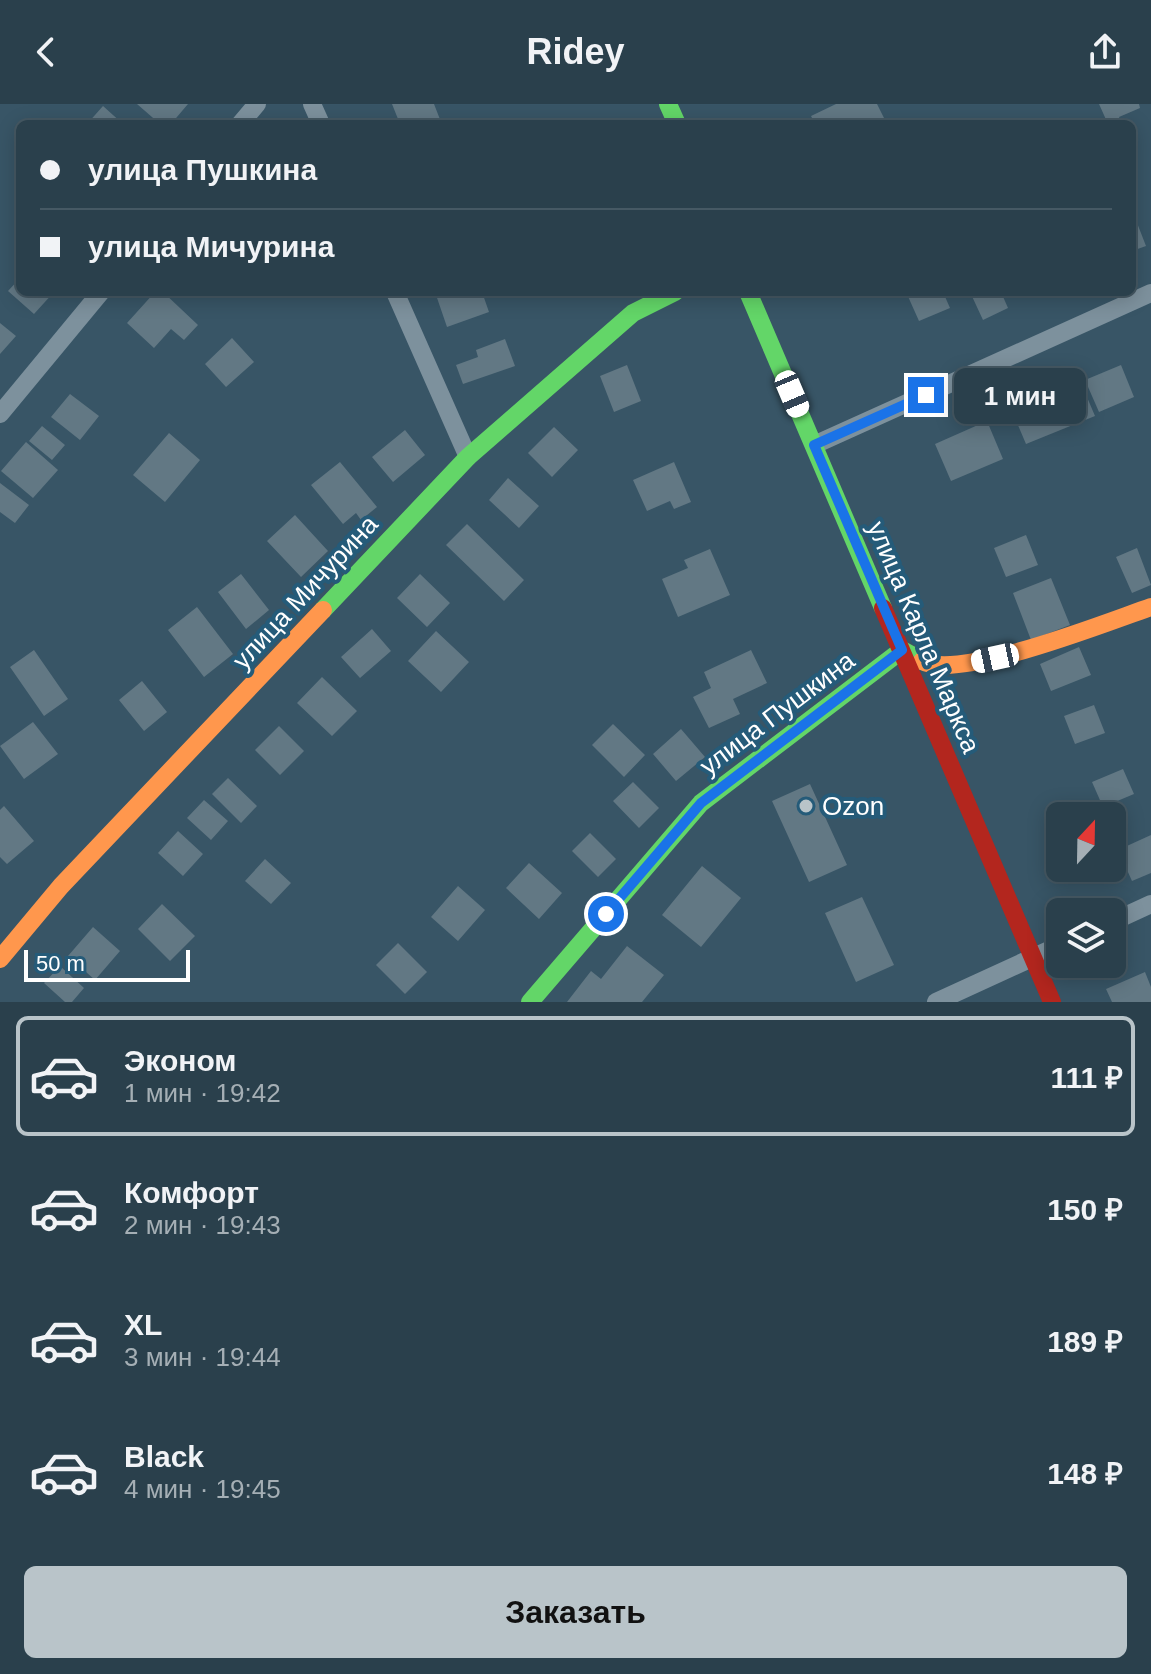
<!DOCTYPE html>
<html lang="ru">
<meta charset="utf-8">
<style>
body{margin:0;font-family:Arial,sans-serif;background:#324753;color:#f1f3f6;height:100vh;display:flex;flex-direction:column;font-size:30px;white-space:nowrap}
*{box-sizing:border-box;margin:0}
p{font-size:26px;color:#a5afb5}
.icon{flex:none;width:44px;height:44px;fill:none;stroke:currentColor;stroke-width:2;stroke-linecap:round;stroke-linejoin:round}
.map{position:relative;height:898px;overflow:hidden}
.panel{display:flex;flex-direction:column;background:#2a404c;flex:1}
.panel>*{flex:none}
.hud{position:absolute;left:16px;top:16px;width:1120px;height:176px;border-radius:12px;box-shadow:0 4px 20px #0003,0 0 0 2px #465964;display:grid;align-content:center;height:176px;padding:0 24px;background:#2a404c}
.needle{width:52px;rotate:22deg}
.fabs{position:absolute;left:1046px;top:698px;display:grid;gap:16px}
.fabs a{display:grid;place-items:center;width:80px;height:80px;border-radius:12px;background:#2a404c;box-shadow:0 4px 20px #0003,0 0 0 2px #465964;font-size:40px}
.scale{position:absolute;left:24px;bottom:20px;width:166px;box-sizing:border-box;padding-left:8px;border:4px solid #fff;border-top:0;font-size:22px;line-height:28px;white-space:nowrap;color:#fff;-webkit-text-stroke:6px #255b79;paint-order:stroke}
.end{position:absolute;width:36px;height:36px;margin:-18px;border:10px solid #1a73e8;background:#fff;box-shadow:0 0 0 4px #fff}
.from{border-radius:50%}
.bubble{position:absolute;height:56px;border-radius:12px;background:#2a404c;box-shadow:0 4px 20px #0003,0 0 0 2px #465964;font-size:26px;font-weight:800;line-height:56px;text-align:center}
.car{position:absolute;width:24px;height:48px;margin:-24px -12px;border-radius:10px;box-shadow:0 0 6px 2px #0007;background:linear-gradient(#fff 24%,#345 0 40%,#fff 0 76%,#345 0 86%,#fff 0)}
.hud b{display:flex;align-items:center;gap:28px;height:76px;font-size:30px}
.hud b+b{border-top:2px solid #465964}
.hud i{width:20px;height:20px;background:#f1f3f6}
ul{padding:14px 0 0;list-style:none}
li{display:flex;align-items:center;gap:24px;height:120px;margin:0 16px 12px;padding:0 8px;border:4px solid transparent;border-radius:12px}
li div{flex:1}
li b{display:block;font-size:30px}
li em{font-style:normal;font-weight:800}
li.active{border-color:#b9c4c9}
li>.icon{width:72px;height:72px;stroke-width:1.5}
.cta{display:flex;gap:16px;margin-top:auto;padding:16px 24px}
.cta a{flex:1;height:92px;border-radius:12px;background:#b9c4c9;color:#111;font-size:32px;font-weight:800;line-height:92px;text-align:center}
header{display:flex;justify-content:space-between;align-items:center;height:104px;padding:0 24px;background:#2a404c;font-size:36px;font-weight:800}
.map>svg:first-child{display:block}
</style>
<header><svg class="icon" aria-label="back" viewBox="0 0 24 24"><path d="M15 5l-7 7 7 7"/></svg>Ridey<svg class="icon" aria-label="share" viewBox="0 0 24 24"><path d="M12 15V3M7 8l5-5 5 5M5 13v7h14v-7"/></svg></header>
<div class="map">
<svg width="1151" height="898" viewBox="0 0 1151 898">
<rect width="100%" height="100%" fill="#385566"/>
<!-- building -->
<path fill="#627884" d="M137 0H188L171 20H160Z
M392 0H434L441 18 400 20Z
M836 0H877L887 20H815L811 12Z
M1099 0H1139L1140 4 1119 13 1121 19 1108 20Z
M103 2 123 20H87Z
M1132 106 1146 142 1132 147Z
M20 174V188H54L34 210 8 187Z
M155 188H163L198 221 184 236 171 225 154 244 127 219Z
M435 188H482L489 208 447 223Z
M906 188H943L950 204 919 217Z
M970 188H1001L1008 204 983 216Z
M0 219 16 232 0 250Z
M232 234 254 258 226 283 205 260Z
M505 235 515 262 463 280 456 261 478 253 476 246Z
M627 261 641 297 614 308 600 272Z
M1121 261 1134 293 1099 308 1085 276Z
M1081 279 1095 312 1026 340 1012 307Z
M70 290 99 312 80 336 51 313Z
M987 317 1003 355 951 377 935 340Z
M42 322 65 341 52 356 29 337Z
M554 323 578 346 552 373 528 349Z
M405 326 425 351 393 378 372 353Z
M169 329 200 356 165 398 133 371Z
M26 338 58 366 33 394 1 367Z
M340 358 377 403 361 416 356 409 343 420 311 381Z
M674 358 691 398 674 405 670 397 647 407 633 376Z
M508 374 539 402 519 424 489 396Z
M0 379 29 401 15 419 0 408Z
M295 411 328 447 301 473 267 437Z
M467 420 524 476 504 497 446 441Z
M1026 431 1038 461 1006 473 994 444Z
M1137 444 1151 481 1132 489 1116 453Z
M710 445 730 491 678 513 662 475 688 464 684 456Z
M241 470 269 506 246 525 218 488Z
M420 470 450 499 427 523 397 494Z
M1051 474 1070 521 1031 536 1013 489Z
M197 503 233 550 204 573 168 526Z
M372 525 391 547 360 574 341 553Z
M436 527 469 558 441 588 408 557Z
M1079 543 1091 571 1051 587 1040 560Z
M34 546 68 595 44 612 10 563Z
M751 546 767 579 733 595 740 610 709 624 693 593 711 584 704 568Z
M322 573 357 607 332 632 297 599Z
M142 577 167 608 144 627 119 596Z
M1094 601 1105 629 1075 640 1064 612Z
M33 618 58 650 24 675 0 642Z
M613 620 645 651 624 673 592 641Z
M279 622 304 647 280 671 255 646Z
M681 625 705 653 676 677 653 650Z
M1123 665 1134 690 1103 703 1092 678Z
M228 674 257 702 241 719 212 690Z
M633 678 659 704 639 724 613 697Z
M810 680 847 761 809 778 772 697Z
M204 696 228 717 211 736 187 714Z
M4 702 34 737 7 760 0 753V706Z
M178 727 203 750 183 772 158 749Z
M590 729 616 755 598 773 572 747Z
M1151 731V769L1132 777 1118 746Z
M265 755 291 779 271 800 245 777Z
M529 759 562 789 539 815 506 784Z
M702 762 741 794 701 843 662 811Z
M458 782 485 806 458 837 431 813Z
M862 793 894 861 856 878 825 809Z
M162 800 195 832 170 857 138 825Z
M93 823 120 847 95 876 68 852Z
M398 839 427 868 405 890 376 861Z
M627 842 664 871 642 898H567L591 867 601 875Z
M60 862 84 884 72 898H65L44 879Z
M1145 868 1151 883V898H1112L1106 885Z"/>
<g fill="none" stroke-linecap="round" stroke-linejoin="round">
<!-- street -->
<path stroke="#7d919d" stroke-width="18" d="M312 0 321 20
M240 20 257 0
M395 188 468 353
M0 310 101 188
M814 341 1151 189
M1112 818 1151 800
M936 898 1060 841"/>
<!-- fast -->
<path stroke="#63d668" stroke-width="18" d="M668 0 677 20
M748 188 883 504
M323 506 468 353 633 209 675 188
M530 898 701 699 902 546 922 557"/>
<!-- slow -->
<path stroke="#ff974d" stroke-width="18" d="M922 557C960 577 1107 518 1151 503
M0 855 61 782 323 506"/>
<!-- jam -->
<path stroke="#b3261e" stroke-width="18" d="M883 504 1052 898"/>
</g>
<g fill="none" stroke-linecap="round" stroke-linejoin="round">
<!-- route -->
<path stroke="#1a73e8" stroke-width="10" d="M606 810 701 699 902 546 814 341 926 291"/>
</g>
<!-- markers -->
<circle fill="#b9c4c9" stroke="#255b79" stroke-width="3" cx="806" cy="702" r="8"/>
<g text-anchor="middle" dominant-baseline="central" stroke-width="8" stroke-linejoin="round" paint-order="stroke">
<!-- street labels -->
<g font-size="26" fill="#fff" stroke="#255b79">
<text transform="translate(305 488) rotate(-47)">улица Мичурина</text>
<text transform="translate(924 533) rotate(67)">улица Карла Маркса</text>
<text transform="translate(777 609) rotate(-37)">улица Пушкина</text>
</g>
<!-- poi labels -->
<g font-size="26" fill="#fff" stroke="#255b79" text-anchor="start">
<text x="822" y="702">Ozon</text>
</g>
</g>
</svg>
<div class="fabs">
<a><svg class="needle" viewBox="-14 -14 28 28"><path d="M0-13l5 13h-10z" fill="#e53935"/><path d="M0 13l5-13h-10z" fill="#a5afb5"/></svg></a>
<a><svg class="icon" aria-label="layers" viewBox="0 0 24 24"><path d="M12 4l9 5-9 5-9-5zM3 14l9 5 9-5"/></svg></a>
</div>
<div class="scale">50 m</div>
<i class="end from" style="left:606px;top:810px"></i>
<i class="end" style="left:926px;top:291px"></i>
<div class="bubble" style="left:954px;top:264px;width:132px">1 мин</div>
<i class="car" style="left:792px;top:290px;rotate:157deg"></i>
<i class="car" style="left:995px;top:554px;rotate:258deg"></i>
<div class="hud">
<b><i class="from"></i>улица Пушкина</b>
<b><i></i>улица Мичурина</b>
</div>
</div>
<section class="panel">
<ul>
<li class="active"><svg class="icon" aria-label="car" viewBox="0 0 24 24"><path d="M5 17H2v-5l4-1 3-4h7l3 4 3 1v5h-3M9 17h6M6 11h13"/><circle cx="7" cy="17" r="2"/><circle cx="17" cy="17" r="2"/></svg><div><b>Эконом</b><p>1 мин · 19:42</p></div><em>111 ₽</em></li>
<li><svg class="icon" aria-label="car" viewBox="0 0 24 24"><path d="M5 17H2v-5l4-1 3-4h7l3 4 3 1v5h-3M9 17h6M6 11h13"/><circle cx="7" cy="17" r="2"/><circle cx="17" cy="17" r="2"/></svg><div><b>Комфорт</b><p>2 мин · 19:43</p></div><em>150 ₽</em></li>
<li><svg class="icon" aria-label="car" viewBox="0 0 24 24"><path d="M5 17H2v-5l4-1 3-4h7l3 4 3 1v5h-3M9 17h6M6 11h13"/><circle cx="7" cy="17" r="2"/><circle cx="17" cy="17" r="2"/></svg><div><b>XL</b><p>3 мин · 19:44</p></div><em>189 ₽</em></li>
<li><svg class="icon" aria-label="car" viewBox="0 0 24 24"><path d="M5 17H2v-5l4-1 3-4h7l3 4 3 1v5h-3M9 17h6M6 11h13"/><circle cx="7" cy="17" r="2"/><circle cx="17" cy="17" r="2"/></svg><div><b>Black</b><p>4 мин · 19:45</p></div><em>148 ₽</em></li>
</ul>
<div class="cta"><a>Заказать</a></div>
</section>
